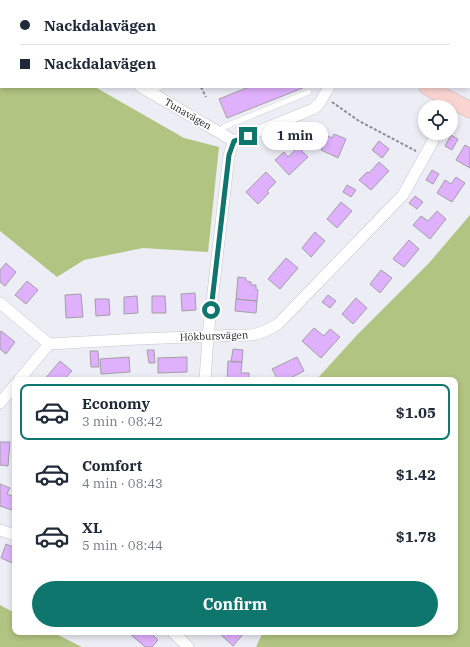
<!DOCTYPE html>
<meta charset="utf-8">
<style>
body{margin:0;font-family:"IBM Plex Serif",serif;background:#f6f6f7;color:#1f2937;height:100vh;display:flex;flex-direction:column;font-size:15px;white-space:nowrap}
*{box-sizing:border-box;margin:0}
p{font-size:13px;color:#747a83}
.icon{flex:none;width:22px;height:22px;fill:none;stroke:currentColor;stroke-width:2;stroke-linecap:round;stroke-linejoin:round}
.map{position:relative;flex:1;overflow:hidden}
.panel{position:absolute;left:12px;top:377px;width:446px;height:258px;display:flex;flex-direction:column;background:#fff;border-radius:8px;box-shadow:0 2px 6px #0003}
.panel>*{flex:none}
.guide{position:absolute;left:0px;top:0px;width:470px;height:88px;box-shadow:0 2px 6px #0003;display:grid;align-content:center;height:88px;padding:0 20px;background:#fff}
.controls{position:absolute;left:418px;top:100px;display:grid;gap:8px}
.controls a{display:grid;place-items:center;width:40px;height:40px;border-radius:50%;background:#fff;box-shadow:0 2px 6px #0003;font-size:20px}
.end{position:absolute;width:18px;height:18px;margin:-9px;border:5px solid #0f766e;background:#fff;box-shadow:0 0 0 2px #fff}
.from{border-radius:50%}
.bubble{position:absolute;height:28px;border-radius:14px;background:#fff;box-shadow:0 2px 6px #0003;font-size:13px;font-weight:700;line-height:28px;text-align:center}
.guide b{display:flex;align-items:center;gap:14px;height:38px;font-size:15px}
.guide b+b{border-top:1px solid #e0e1e3}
.guide i{width:10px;height:10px;background:#1f2937}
ul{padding:7px 0 0;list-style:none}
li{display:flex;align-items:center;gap:12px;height:56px;margin:0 8px 6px;padding:0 12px;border:2px solid transparent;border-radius:8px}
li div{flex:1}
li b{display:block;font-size:15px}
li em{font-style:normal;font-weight:700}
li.current{border-color:#0f766e}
li>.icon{width:36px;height:36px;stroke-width:1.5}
.action{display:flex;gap:8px;margin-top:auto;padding:8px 20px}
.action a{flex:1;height:46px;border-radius:24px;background:#0f766e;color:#fff;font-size:16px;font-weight:700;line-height:46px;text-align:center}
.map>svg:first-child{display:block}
</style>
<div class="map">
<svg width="470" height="647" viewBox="0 0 470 647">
<rect width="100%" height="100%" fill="#ecedf5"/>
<!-- green -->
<path fill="#b2c482" d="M0 85H1V87H95L184 138 219 147 208 252 143 248 84 260 57 277 0 231Z
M470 215V647H256L263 632H455V380H315L317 379 357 335 429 263Z
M0 605 15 613V632H52L82 647H0Z"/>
<!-- building -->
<path fill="#dfb0fc" stroke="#a39fa6" d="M249 87H303V88L227 118 219 99Z
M334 134 346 139 338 158 321 150 328 136 332 138Z
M451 135 458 139 452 150 445 146Z
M379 141 389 149 382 158 372 150Z
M465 145 470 148V168L456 160Z
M298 147 308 157 289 175 275 160 284 152 288 157Z
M379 162 389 171 371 190 359 180 367 172 369 173Z
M432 170 439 174 433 184 426 180Z
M266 172 276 182 267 191 269 193 258 204 246 192Z
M456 177 465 183 452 202 437 193 445 180 451 184Z
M347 185 356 190 351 197 343 192Z
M415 196 423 202 417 209 409 203Z
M341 202 352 211 337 228 327 219Z
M437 211 446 219 430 239 413 225 421 216 428 221Z
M315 232 325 241 311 257 302 248Z
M409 240 419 249 404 267 393 259Z
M286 258 298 268 280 289 268 279Z
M6 263 16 272 5 286 0 282V270Z
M381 270 392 278 380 293 370 284Z
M238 277 246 278V281L251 282V285H256V289L258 290 257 301 236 299Z
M27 281 38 290 26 304 15 295Z
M195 293 196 310 182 311 181 294Z
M81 294 83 317 66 318 65 295Z
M328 295 336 301 330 308 322 302Z
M137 296 138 313 124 314V297Z
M152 296H165L166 313H152Z
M356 298 367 308 353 324 342 314Z
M95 299H109L110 315 96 316Z
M236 299 257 301 256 313 235 311Z
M314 328 324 336 330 329 340 337 321 358 302 341Z
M1 331 15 342 6 354 0 349V333Z
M233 349 243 350 242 362H231Z
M147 350H154L155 363H149Z
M90 351H98L99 367H91Z
M129 357 130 372 101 374 100 359Z
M187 357V372L158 373V358Z
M297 357 304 371 287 380H278L272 369Z
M60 361 72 371 64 380H44Z
M228 361 242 362 241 373H249V380H227Z
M0 442H10L8 466 0 465Z
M0 484 10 488 7 494 15 497V511L0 506Z
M6 544 15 548V564L1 558Z
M130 632H150L158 640 152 647H145L129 633Z
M218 632H245L233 646Z"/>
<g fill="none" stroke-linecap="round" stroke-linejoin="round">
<!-- service casing -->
<g stroke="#c4c6cd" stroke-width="6">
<path id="service" d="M46 1 47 0
M153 94 156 89 160 87
M220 133 224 127 309 92"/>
</g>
<!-- minor casing -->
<g stroke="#c4c6cd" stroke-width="12">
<path id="minor" d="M375 1 376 0
M0 8H1
M469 66 470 67
M141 87 234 141
M0 303 49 344
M19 380 49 344 138 339 241 335C255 337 267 331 278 324L403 195 433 141
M205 380 208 336 229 155 234 141 313 109 319 104 329 87
M0 403 15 385
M0 530 15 535
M173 632 188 647"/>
</g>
<!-- secondary casing -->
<g stroke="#c4c6cd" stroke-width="17">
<path id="secondary" d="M268 0 270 1
M427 87 470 110"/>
</g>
<!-- path -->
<path stroke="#8b8c92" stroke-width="2" stroke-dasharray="3 2" stroke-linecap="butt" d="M169 0 170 1
M212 0V1
M316 0 318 1
M178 1 179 0
M439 1 440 0
M201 87 206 97
M469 87H470
M332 102 359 121 416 151"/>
<!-- service -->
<use href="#service" stroke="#fff" stroke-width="5.5"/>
<!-- minor -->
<use href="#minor" stroke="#fff" stroke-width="11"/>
<!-- secondary -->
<use href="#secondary" stroke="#fad4d0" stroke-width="16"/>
</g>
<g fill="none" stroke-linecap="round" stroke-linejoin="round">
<!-- route -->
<path stroke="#0f766e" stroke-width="5" d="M211 310 229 155 234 141 248 136"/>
</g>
<g text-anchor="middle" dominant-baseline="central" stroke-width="3.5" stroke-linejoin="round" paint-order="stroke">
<!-- street labels -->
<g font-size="10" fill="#212225" stroke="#fff">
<text transform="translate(188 114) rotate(30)">Tunavägen</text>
<text transform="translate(214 336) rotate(-2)">Hökbursvägen</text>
</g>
</g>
</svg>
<div class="controls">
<a><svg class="icon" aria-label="locate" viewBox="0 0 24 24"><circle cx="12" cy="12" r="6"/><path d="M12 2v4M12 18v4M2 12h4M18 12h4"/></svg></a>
</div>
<i class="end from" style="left:211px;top:310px"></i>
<i class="end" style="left:248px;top:136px"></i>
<div class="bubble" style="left:262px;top:122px;width:66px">1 min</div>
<div class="guide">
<b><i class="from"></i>Nackdalavägen</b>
<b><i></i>Nackdalavägen</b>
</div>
<section class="panel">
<ul>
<li class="current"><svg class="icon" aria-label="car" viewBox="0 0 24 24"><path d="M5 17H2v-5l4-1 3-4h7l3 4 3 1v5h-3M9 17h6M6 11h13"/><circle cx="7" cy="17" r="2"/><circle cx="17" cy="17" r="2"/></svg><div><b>Economy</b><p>3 min · 08:42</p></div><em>$1.05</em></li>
<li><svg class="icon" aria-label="car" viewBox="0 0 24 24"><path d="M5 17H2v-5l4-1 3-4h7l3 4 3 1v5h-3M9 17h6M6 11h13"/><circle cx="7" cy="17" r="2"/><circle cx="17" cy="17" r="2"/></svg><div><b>Comfort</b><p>4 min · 08:43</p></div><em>$1.42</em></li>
<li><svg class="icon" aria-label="car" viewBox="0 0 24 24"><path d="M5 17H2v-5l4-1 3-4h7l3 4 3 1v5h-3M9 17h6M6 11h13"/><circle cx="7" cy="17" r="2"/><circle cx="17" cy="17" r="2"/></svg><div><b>XL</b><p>5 min · 08:44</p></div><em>$1.78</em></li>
</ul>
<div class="action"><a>Confirm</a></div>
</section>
</div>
